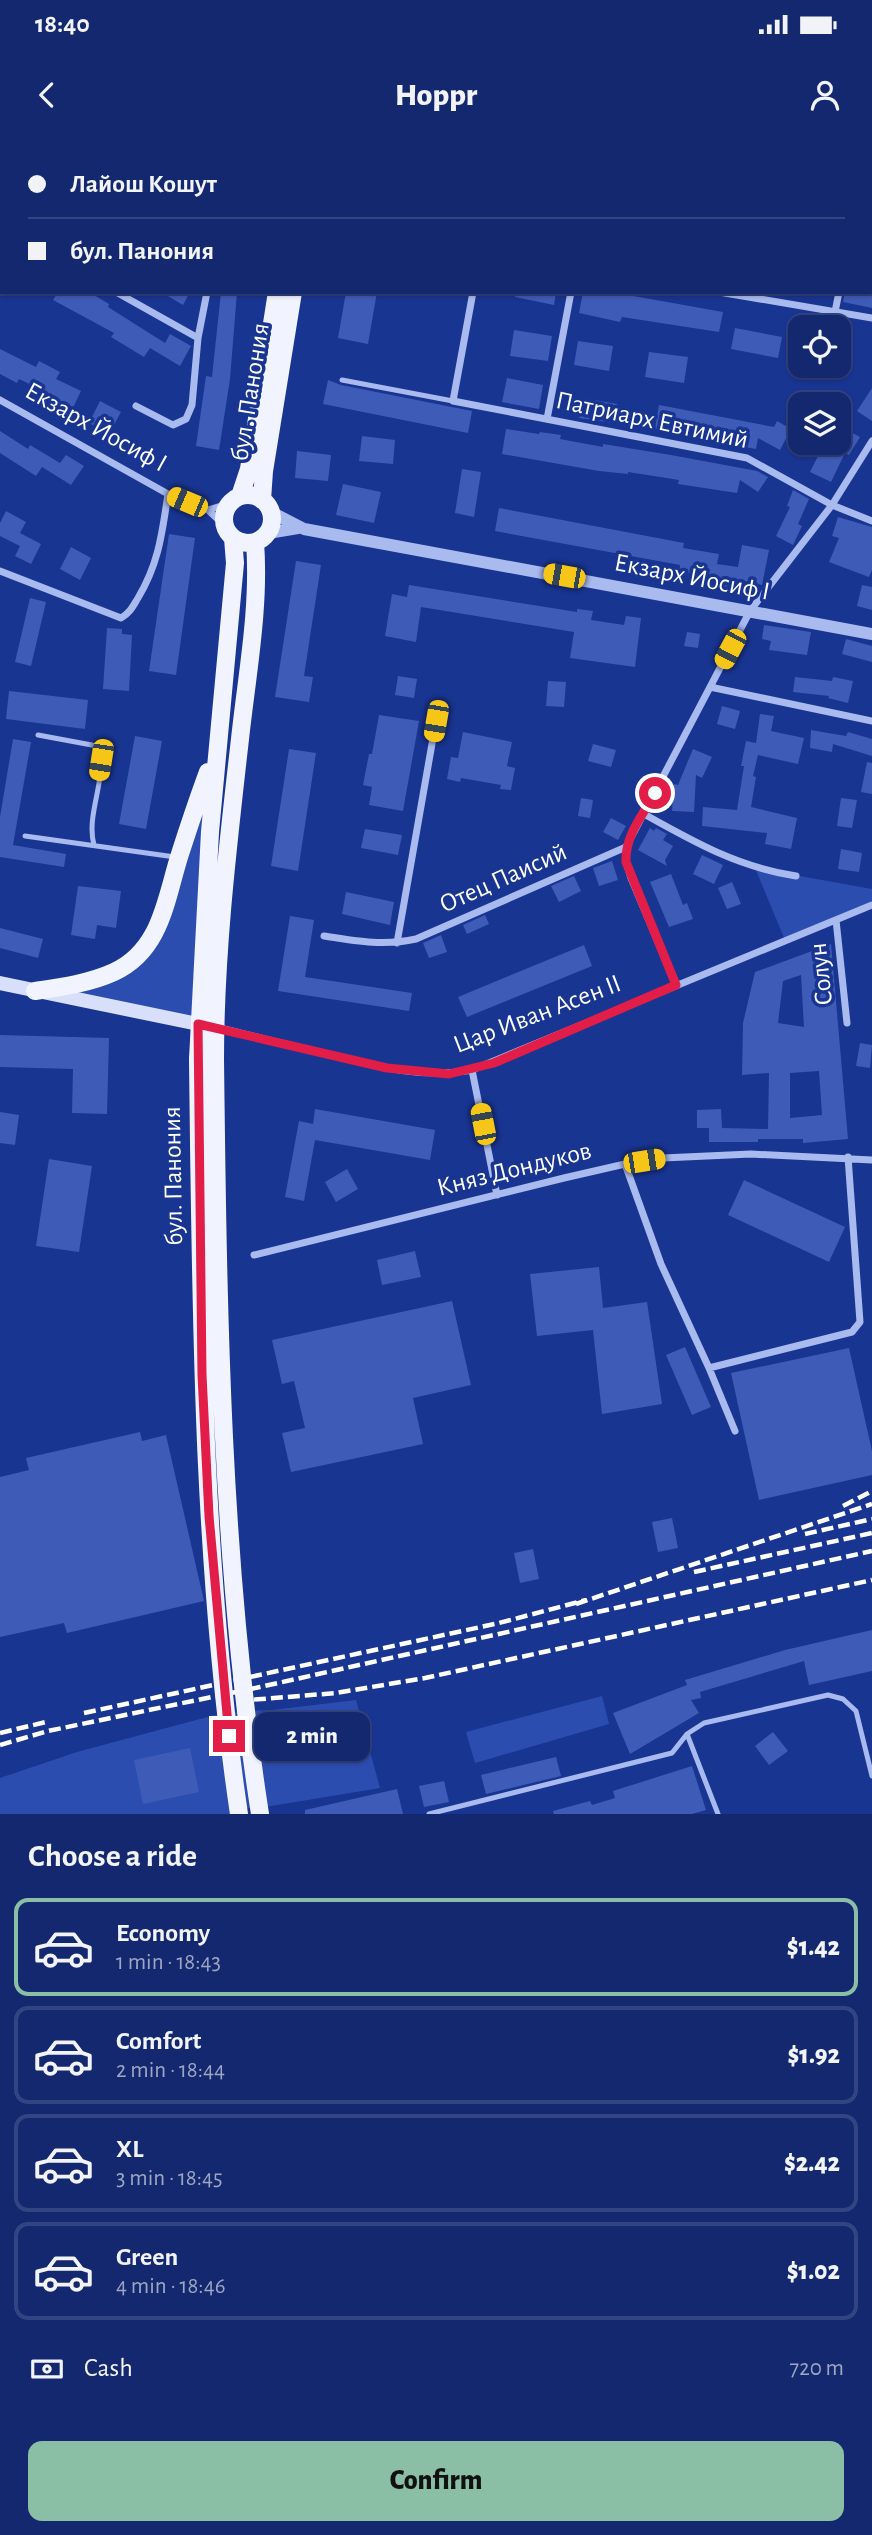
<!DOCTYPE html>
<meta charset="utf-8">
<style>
body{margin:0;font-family:"Alegreya Sans",sans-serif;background:#1c3073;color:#f1f3f6;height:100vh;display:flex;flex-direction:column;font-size:26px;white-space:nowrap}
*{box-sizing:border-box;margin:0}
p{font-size:23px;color:#9da6c2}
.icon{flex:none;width:38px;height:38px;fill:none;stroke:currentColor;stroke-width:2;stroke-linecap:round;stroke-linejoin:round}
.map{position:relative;height:1674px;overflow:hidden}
.details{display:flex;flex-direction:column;background:#13286e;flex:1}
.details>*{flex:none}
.banner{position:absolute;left:0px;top:0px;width:873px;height:154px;box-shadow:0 2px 5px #0004,0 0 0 2px #324481;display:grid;align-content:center;height:154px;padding:0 28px;background:#13286e}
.tools{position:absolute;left:788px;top:175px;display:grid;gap:14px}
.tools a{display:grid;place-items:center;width:63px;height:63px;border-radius:14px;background:#13286e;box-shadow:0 2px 5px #0004,0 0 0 2px #324481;font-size:35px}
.end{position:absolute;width:32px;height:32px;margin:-16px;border:9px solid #e11d48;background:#fff;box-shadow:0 0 0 4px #fff}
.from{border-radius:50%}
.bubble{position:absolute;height:49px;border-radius:14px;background:#13286e;box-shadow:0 2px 5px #0004,0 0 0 2px #324481;font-size:23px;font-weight:800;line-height:49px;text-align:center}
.car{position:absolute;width:21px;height:42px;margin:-21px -10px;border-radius:9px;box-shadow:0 0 5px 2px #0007;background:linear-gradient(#f5c518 24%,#345 0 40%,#f5c518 0 76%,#345 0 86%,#f5c518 0)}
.banner b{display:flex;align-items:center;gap:24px;height:66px;font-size:26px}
.banner b+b{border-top:2px solid #324481}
.banner i{width:18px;height:18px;background:#f1f3f6}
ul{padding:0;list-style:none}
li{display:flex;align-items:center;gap:21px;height:98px;margin:0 14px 10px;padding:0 14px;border:4px solid #324481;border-radius:14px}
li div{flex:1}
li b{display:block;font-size:26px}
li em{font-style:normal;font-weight:800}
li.active{border-color:#8abfa5}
li>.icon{width:63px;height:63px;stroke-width:1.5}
h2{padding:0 28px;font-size:32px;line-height:84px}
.pay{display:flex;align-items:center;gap:18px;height:77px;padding:0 28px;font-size:26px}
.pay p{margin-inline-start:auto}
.cta{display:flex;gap:14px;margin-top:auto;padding:14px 28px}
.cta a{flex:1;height:80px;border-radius:14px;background:#8abfa5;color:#111;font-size:28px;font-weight:800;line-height:80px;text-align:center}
.status{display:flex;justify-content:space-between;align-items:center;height:49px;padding:0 35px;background:#13286e;direction:ltr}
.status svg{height:19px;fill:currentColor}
header{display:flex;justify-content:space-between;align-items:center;height:91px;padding:0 28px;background:#13286e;font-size:32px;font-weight:800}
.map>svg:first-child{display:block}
</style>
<div class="status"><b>18:40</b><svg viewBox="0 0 49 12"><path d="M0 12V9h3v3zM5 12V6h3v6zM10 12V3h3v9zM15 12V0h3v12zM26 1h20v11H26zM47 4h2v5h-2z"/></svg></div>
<header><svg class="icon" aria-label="back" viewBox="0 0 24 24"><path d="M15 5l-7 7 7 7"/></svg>Hoppr<svg class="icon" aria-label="person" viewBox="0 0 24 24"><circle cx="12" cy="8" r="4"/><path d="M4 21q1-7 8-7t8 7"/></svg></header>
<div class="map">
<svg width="872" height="1674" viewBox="0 0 872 1674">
<rect width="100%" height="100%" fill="#193592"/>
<!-- green -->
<path fill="#2c4db0" d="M217 605 198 884 35 851 76 844 148 804Z
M755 728 872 749V765L785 800Z
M602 1556 609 1584 475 1623 466 1592Z
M356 1560 380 1648 259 1668H238L239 1674H0V1638L77 1612 226 1572 272 1570Z"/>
<!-- building -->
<path fill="#3e5bb8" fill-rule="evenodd" d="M58 152H89L109 164 108 167 165 203 170 194 191 206 180 226 150 208 144 217 111 197 114 193 53 160Z
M161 152H190L183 165Z
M221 152H237L230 239 219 310 196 306 206 236 212 237Z
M346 152H377L368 204 338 198Z
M516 152H556L554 165 515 157Z
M583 152H611L723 172 719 192 622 177 620 182 579 173Z
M845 152H872V168L843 162Z
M735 188 782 197 778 218 731 209Z
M514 190 552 196 548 221 510 216Z
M578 201 613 206 609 231 574 225Z
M0 209 36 227 39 221 60 232 56 239 81 251 71 272 55 264 58 258 19 239 17 243 0 234Z
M649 212 688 217 684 243 645 237Z
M507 238 543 245 539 269 502 262Z
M328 240 341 245 472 271 468 293 323 264Z
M872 248V281L857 271Z
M582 258 617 264 614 283 579 278Z
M100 261 121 272 109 294 89 283Z
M659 265 774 287 777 281 791 289 780 310 758 298 756 309 709 301 710 297 655 289Z
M843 288 860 297 849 315 845 313 831 342 810 332 819 314 826 317 834 303H838V296Z
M506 289 539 294 540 292 561 295 560 299 603 307V304L671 315 757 331 768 337 758 352 740 340 737 353 678 344 679 340 628 332V334L599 331 502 314Z
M0 291 28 309 30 305 60 323 66 315 84 326 71 345 42 327 36 336 0 313Z
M362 296 395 300 393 324 359 321Z
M297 311 331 315 328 341 295 338Z
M462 329 481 332 474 377 455 373Z
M343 344 381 352 374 383 336 375Z
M793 350 809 359 798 384 802 386 793 405 776 396 790 367 787 366Z
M499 368 684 403 683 408 719 414 717 424 738 427 742 405 769 410 762 445 740 440 738 453 713 448 715 438 679 431 680 425 495 391Z
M6 371 26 382 20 393 41 404 31 424 15 416 20 406 0 396V383Z
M838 377 872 387V430L869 437 829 422 839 398 832 396Z
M169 394 195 398 176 535 149 531Z
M71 407 91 418 80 440 60 429Z
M296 421 321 425 304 536 313 537 309 562 275 557Z
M409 445 577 472V469L593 471 591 480 624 485 626 476 641 478 635 527 570 518 574 492 421 467 416 502 385 496 392 454 407 457Z
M862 445 872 447V470L857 466Z
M30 458 46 462 31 526 15 522Z
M764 485 811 492 807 515 769 510 771 501 762 499Z
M107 488 122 489V494L132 495 129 551 103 549Z
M687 492 700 494 698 508 684 506Z
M846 499 872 506V522L842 514Z
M398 536 417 539 414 558 395 555Z
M795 537 832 541 833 537 853 541 848 563 828 558 829 556 793 552Z
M548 541 566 542 564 567 546 566Z
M9 551 88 560 85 589 6 579Z
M722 566 740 571 735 589 717 584Z
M760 574 774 576 771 591 804 598 798 624 758 615 753 636 756 637 751 667 797 678 791 709 765 704 767 693 702 686 703 667 737 670 744 626H741L746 601 756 603Z
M379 575 419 581 403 671 369 665 372 647 363 645 369 614H372Z
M811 590 846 596 848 592 872 599V616L833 604 832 612 810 608Z
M463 592 512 602 507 626 515 628 511 650 500 649 501 645 461 638 460 642 447 639 451 617 458 618Z
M135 596 162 601 146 689 119 684Z
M13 599 31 602 13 705 66 714 64 727 0 717V677Z
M593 604 616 610 611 627 588 621Z
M289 609 316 613 298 731 271 726Z
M693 609 712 617 702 638 696 635 694 672 672 671 674 644 678 645Z
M867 622 872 623V654L861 652Z
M581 658 593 660 590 678 578 676Z
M841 658 857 660 852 688 837 686Z
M611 678 626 686 618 700 603 692Z
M650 688 654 691 656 688 667 694 663 700 673 706 665 720 667 726 638 710Z
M365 689 402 695 398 715 361 708Z
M841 709 862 713 859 732 838 729Z
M702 715 723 725 714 744 693 734Z
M612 721 618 740 599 746 593 728Z
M671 734 683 765 687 763 693 779 669 787 650 742Z
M574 736 581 751 559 762 551 746Z
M732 742 741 764 727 769 718 748Z
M78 746 121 751 116 788 97 785 95 799 71 795Z
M346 752 394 762 390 785 342 774Z
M485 775 489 784 467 794 463 785Z
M290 776 314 780 305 837 412 853 409 871 278 851Z
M0 788 43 799 38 818 0 808Z
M441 795 447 812 429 818 423 803Z
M831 804 848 999 803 1003V999H758V1002H709V988H697V970L721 969 722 988 768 989 769 933 742 935 743 883 755 832ZM801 835 804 887 778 883 783 841ZM819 931 822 975 790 978V933Z
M584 805 592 826 467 877 458 857Z
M0 895 109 898 107 974 72 973 73 929 0 927Z
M860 903 872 905 870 928 856 926Z
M315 969 435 990 430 1020 315 1000 304 1061 285 1057 299 981 313 984Z
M0 972 19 975 15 1005 0 1003Z
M49 1019 92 1026 79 1112 36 1106Z
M347 1029 358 1049 336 1062 325 1042Z
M744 1040 845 1087 829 1122 728 1075Z
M415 1111 421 1137 382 1145 377 1120Z
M599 1127 603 1168 647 1162 662 1264 602 1274 593 1190 537 1196 530 1134Z
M452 1161 471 1245 413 1258 423 1304 291 1332 282 1293 305 1288 294 1241 282 1244 272 1200Z
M685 1207 711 1267 692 1275 666 1215Z
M849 1208 872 1311V1335L759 1360 731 1233Z
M140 1292 142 1301 166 1295 204 1461 67 1493 64 1483 0 1497V1337L29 1330 26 1318Z
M672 1378 678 1408 658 1412 652 1382Z
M533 1409 539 1439 520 1443 514 1413Z
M872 1490V1531L809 1545 804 1521 700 1552 701 1558 691 1560 699 1573 630 1614 613 1573 687 1545 685 1540 785 1510Z
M773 1592 788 1611 769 1625 755 1606Z
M190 1608 199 1652 143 1664 134 1620Z
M556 1617 561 1636 486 1654 481 1635Z
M692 1626 706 1670 692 1674H554L553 1671 590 1661 592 1665 615 1658 613 1651Z
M444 1641 449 1662 424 1667 419 1646Z
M397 1649 403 1674H305V1670Z"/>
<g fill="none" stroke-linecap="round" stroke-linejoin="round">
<!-- service -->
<path stroke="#a9baef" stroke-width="5" d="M342 240 453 261
M38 595 97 606C110 634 85 673 94 705
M25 696 175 717
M687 1594 718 1674
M429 1674 672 1613 687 1594 704 1583 828 1555 843 1559 856 1571 872 1636"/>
<!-- minor -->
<path stroke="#a9baef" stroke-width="7" d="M99 0 105 2
M733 0 741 2
M116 2 117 0
M235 2 236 0
M597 2V0
M856 2V0
M0 88 2 89
M116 152 198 198
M473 152 453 261 747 318 832 365 872 381
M719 152 872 178
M835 172 839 152
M0 260 168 354 208 370 225 386
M136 266 173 285 186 279 192 265 198 198 207 152
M547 279 571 152
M208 370 228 364
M0 431 121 478C130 473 133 466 138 458 159 423 162 393 168 354
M710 547 872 581
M644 674C694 702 738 727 796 736
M836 780 847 883
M324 796C356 801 384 806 416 799L626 707
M397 803 436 581
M676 845 631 738 626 722V707L750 471 832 365 872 301
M216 887C253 896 290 905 327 914 375 926 422 939 472 930L872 765
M472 930 497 1055
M625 1024 661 1124 709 1228 735 1291
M254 1115 564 1038 625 1024 663 1018 751 1014 872 1020
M709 1228 852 1192 860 1182 848 1017"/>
<!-- tertiary -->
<path stroke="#a9baef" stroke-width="12" d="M271 372 304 389 872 494
M268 393 298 388"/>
<!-- secondary -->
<path stroke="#d7dffb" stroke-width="14" d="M0 843 198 884"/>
<!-- primary -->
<path stroke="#f1f4ff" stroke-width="18" d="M302 2V0
M318 2 319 0
M224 379a24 24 0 1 1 48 0a24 24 0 1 1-48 0Z
M240 356 249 329 277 152
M262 360 264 331 293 152
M35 851C62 847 90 843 114 832 162 810 166 757 180 714 189 686 198 659 208 632
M198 919 210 692 235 423 233 398
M215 919C215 812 228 705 240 599 247 534 260 467 255 402"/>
<!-- rail -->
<path stroke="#fff" stroke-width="4.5" stroke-dasharray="12 5" stroke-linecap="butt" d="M843 1366 872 1351
M805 1394 872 1379
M694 1432 872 1393
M576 1464 872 1364
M237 1561 336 1553 425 1538 872 1440
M84 1573 499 1483 586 1460
M0 1593 46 1582
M0 1605 48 1591 260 1547 872 1411"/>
<!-- primary-bridge -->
<path stroke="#f1f4ff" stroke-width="18" d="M198 919C201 1171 202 1424 239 1674
M215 919C218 1171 221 1424 260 1674"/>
</g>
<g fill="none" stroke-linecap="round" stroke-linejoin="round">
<!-- route -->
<path stroke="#e11d48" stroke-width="9" d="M229 1596 209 1376 202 1235 198 884 387 928 449 934 494 923 676 845 626 722C625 695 643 675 655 653"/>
</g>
<g text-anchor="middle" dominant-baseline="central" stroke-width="7" stroke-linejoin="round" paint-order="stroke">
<!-- street labels -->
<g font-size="26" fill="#fff" stroke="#193592">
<text transform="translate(250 252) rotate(-81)">бул. Панония</text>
<text transform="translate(652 280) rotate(12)">Патриарх Евтимий</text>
<text transform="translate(96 287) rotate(29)">Екзарх Йосиф I</text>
<text transform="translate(692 437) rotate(11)">Екзарх Йосиф I</text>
<text transform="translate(503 738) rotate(-24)">Отец Паисий</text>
<text transform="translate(821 834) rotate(-96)">Солун</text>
<text transform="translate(537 874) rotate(-21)">Цар Иван Асен II</text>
<text transform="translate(514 1029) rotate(-14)">Княз Дондуков</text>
<text transform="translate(173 1036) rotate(-91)">бул. Панония</text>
</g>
</g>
</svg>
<div class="tools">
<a><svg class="icon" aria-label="locate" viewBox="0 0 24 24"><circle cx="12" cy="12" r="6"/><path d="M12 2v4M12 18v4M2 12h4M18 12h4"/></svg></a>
<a><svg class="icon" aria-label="layers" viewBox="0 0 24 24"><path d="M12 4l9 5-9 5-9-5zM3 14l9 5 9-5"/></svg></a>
</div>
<i class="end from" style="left:655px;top:653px"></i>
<i class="end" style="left:229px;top:1596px"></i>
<div class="bubble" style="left:254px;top:1572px;width:116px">2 min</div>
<i class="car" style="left:187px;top:362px;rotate:293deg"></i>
<i class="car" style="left:564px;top:436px;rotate:280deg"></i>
<i class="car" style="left:730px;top:509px;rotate:208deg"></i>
<i class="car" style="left:436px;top:581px;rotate:190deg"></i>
<i class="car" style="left:101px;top:620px;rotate:189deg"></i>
<i class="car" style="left:483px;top:984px;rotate:349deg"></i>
<i class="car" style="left:644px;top:1021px;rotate:81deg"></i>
<div class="banner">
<b><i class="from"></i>Лайош Кошут</b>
<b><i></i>бул. Панония</b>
</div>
</div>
<section class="details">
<h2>Choose a ride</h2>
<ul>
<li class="active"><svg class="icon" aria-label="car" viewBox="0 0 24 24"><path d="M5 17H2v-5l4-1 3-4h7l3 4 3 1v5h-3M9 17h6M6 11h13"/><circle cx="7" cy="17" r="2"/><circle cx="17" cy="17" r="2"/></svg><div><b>Economy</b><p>1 min · 18:43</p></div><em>$1.42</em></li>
<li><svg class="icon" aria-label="car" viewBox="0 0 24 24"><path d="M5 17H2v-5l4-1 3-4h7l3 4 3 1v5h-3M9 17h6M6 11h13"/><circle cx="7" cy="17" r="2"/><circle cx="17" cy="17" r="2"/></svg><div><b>Comfort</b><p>2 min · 18:44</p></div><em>$1.92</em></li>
<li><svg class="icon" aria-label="car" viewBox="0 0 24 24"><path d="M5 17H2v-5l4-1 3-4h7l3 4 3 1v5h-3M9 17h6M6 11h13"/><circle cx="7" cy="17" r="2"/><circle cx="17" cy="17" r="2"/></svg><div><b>XL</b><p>3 min · 18:45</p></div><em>$2.42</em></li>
<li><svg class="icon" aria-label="car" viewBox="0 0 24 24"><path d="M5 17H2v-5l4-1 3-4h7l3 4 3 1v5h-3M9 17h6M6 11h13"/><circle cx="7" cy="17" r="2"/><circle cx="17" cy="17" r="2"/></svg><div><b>Green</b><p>4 min · 18:46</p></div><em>$1.02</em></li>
</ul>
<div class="pay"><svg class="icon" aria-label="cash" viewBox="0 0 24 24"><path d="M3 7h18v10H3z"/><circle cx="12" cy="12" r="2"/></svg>Cash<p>720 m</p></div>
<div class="cta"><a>Confirm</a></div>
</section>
